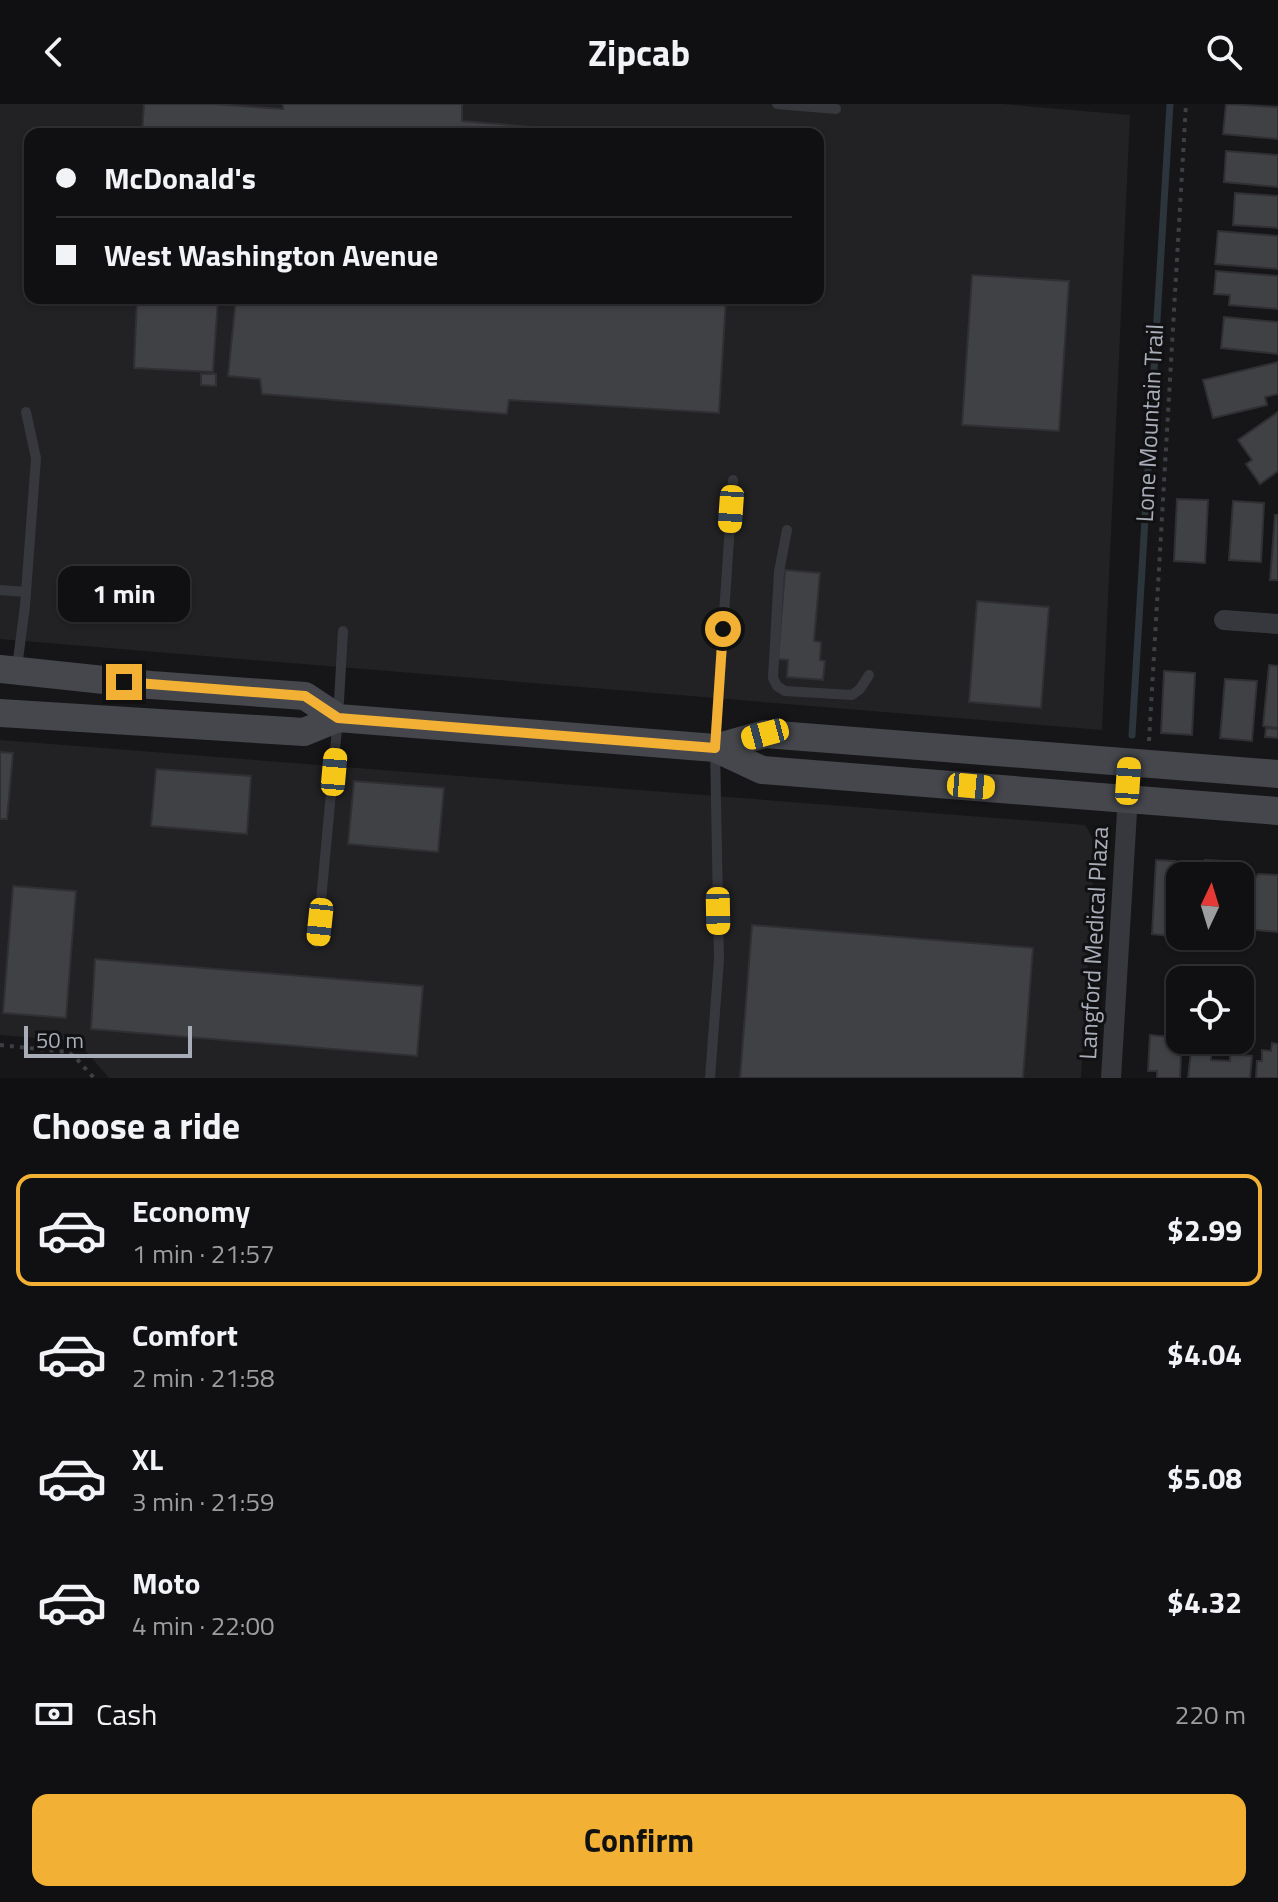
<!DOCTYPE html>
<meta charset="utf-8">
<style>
body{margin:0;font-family:"Titillium Web",sans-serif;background:#19191b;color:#f1f3f6;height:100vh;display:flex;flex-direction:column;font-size:30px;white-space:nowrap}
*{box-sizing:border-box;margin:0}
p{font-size:26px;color:#9c9d9f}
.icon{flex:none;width:44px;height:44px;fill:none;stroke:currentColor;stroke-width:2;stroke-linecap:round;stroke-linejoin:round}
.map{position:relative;height:974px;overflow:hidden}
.panel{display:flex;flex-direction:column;background:#101012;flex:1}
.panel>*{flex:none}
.banner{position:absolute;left:24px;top:24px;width:800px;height:176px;border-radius:16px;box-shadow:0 2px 6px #0004,0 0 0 2px #303032;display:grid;align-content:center;height:176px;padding:0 32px;background:#101012}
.needle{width:52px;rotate:4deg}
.fabs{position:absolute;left:1166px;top:758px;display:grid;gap:16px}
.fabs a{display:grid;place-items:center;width:88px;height:88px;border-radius:16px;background:#101012;box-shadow:0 2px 6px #0004,0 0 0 2px #303032;font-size:40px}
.scale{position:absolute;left:24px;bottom:20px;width:168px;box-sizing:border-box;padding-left:8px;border:4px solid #a8adb8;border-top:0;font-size:22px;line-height:28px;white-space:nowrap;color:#a8adb8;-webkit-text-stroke:6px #111113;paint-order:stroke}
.end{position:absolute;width:36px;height:36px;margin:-18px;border:10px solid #f2b134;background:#111;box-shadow:0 0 0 4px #111}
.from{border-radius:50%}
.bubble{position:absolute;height:56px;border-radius:16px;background:#101012;box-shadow:0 2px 6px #0004,0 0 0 2px #303032;font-size:26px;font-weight:700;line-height:56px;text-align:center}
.car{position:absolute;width:24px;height:48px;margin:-24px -12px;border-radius:10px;box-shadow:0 0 6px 2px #0007;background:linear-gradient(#f5c518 24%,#345 0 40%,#f5c518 0 76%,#345 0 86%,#f5c518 0)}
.banner b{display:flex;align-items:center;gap:28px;height:76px;font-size:30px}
.banner b+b{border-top:2px solid #303032}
.banner i{width:20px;height:20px;background:#f1f3f6}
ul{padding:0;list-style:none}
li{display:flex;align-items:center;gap:24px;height:112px;margin:0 16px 12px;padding:0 16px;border:4px solid transparent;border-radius:16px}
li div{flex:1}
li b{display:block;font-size:30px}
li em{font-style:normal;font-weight:700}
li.current{border-color:#f2b134}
li>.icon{width:72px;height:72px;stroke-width:1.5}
h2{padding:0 32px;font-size:36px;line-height:96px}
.pay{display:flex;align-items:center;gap:20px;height:88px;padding:0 32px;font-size:30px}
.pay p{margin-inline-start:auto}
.action{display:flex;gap:16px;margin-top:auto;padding:16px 32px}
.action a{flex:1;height:92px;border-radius:16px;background:#f2b134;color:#111;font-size:32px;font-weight:700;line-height:92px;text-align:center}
header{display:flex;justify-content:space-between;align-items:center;height:104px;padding:0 32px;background:#101012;font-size:36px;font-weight:700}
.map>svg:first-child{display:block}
</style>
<header><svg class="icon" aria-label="back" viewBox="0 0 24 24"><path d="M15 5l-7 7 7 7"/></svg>Zipcab<svg class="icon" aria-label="search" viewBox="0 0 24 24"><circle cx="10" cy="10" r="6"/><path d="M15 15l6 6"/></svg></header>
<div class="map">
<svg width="1278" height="974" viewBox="0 0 1278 974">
<rect width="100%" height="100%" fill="#161618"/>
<!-- built -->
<path fill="#222225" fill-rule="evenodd" d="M0 0H1003L1130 11 1102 626 0 535ZM30 30H818V194H30Z
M0 636 1085 721 1095 738 1081 974H109L84 945 63 936 0 931Z"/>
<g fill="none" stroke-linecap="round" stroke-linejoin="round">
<!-- stream -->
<path stroke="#2c353c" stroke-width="7" d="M1132 631 1170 0"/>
</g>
<!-- building -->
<path fill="#404145" stroke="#303034" stroke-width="2" d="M144 0H213L283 5V0H462V17L614 30H142Z
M1226 0 1278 3V35L1223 30Z
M1226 47 1278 51V83L1224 78Z
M1235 89 1278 92V124L1233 121Z
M1218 127 1278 132V165L1215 160Z
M1216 167 1278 172V205L1229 201 1230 191 1214 190Z
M972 171 1069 177 1059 327 962 321Z
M137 194H218L213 268 134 264Z
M236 194H726L719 309 509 296 507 310 262 290 260 275 228 272Z
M1224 213 1278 218V250L1221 244Z
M1278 258V290L1265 293 1267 301 1213 314 1203 276Z
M201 270H216V282L201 281Z
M1278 308V367L1260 380 1246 360 1252 356 1238 336Z
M1177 395 1208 396 1205 459 1174 457Z
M1233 397 1264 399 1261 458 1229 456Z
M1275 411H1278V476H1270Z
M785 466 820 469 814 537 821 538 820 556 825 557 823 576 787 573 788 556 778 555Z
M977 497 1049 503 1041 604 969 598Z
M1269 561 1278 562V624L1263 622Z
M1164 567 1195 569 1192 631 1161 629Z
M1225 575 1257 577 1252 637 1220 634Z
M1266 624 1278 625V634L1265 633Z
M0 648 13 649 7 715H0Z
M156 665 251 672 247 730 151 722Z
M354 677 444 684 438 748 348 740Z
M1156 756 1175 757 1170 832 1152 830Z
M1205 756 1241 758 1240 772H1204Z
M1258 770 1278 771V828L1246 825 1247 815 1243 814 1245 779H1250V773H1256Z
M13 782 76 787 66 914 3 909Z
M752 821 1033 844 1023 974H740Z
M95 855 423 882 417 952 91 925Z
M1150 931 1171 933V940H1179L1178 951H1181L1180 974H1157V967H1148Z
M1272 939 1278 940V974H1256L1257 957H1262V946L1271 947Z
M1191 947 1211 948V956L1230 957V950L1252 952 1250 974H1188Z"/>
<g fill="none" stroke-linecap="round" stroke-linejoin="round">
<!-- path -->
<path stroke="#3d3f44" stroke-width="4" stroke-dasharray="4 6" stroke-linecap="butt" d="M1149 637 1186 0
M0 941 67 948 74 952 94 974"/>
<!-- service -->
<path stroke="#37383d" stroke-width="10" d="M777 0 836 5
M787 426 779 468 773 574 777 582 785 587 852 591 860 585 869 571
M0 486 26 488
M17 563 25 502 36 354 26 308
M317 839 338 614 343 527
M710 974 719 855 715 644 733 376"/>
<!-- minor -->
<path stroke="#37383d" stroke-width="20" d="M1224 516 1278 520
M1111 974 1130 658"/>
<!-- secondary -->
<path stroke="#45474d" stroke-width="28" d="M0 565 151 581 305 592 338 614
M0 609 304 628 338 614 715 644 765 630 1278 670
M715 644 762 666 1278 707"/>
</g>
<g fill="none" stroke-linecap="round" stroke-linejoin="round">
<!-- route -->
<path stroke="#f2b134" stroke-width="10" d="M124 578 305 592 338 614 715 644 723 525"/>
</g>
<g text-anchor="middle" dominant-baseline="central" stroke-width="6" stroke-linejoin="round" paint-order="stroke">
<!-- street labels -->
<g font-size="24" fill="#a8adb8" stroke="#111113">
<text transform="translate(1149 319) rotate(-87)">Lone Mountain Trail</text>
<text transform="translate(1093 839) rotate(-87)">Langford Medical Plaza</text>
</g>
</g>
</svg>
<div class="fabs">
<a><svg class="needle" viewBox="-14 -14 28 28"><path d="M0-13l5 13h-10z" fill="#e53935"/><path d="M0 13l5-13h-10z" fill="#9c9d9f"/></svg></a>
<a><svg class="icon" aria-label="locate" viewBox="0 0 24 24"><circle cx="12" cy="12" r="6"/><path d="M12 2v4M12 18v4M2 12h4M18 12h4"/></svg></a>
</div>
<div class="scale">50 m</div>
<i class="end from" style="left:723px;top:525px"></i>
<i class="end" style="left:124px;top:578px"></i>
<div class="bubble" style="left:58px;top:462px;width:132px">1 min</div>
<i class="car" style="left:731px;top:405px;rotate:184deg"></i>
<i class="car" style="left:765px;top:630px;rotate:255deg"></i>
<i class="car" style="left:334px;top:668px;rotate:5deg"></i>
<i class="car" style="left:1128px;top:677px;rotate:4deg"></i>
<i class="car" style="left:971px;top:682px;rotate:95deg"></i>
<i class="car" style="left:718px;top:807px;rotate:179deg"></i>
<i class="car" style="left:320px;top:818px;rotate:186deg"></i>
<div class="banner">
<b><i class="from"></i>McDonald's</b>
<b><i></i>West Washington Avenue</b>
</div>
</div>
<section class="panel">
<h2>Choose a ride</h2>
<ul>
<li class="current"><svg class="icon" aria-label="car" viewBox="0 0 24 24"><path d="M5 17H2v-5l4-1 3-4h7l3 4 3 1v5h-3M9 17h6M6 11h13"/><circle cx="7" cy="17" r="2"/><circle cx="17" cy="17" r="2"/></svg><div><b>Economy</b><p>1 min · 21:57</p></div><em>$2.99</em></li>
<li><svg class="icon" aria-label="car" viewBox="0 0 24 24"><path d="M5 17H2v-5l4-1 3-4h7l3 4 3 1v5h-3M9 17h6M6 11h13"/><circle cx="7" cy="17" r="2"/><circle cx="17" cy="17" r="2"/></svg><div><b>Comfort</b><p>2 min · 21:58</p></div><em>$4.04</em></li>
<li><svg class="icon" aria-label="car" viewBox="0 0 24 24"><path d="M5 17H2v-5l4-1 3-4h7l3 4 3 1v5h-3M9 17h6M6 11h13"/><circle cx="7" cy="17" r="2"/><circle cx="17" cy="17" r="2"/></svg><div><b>XL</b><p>3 min · 21:59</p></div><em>$5.08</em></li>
<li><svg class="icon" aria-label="car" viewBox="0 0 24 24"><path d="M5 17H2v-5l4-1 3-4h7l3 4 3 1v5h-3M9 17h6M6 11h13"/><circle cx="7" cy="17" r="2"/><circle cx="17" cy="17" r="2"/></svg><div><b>Moto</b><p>4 min · 22:00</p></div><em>$4.32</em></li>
</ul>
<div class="pay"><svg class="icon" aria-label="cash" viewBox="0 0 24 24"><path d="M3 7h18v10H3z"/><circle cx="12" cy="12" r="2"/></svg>Cash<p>220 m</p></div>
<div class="action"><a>Confirm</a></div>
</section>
